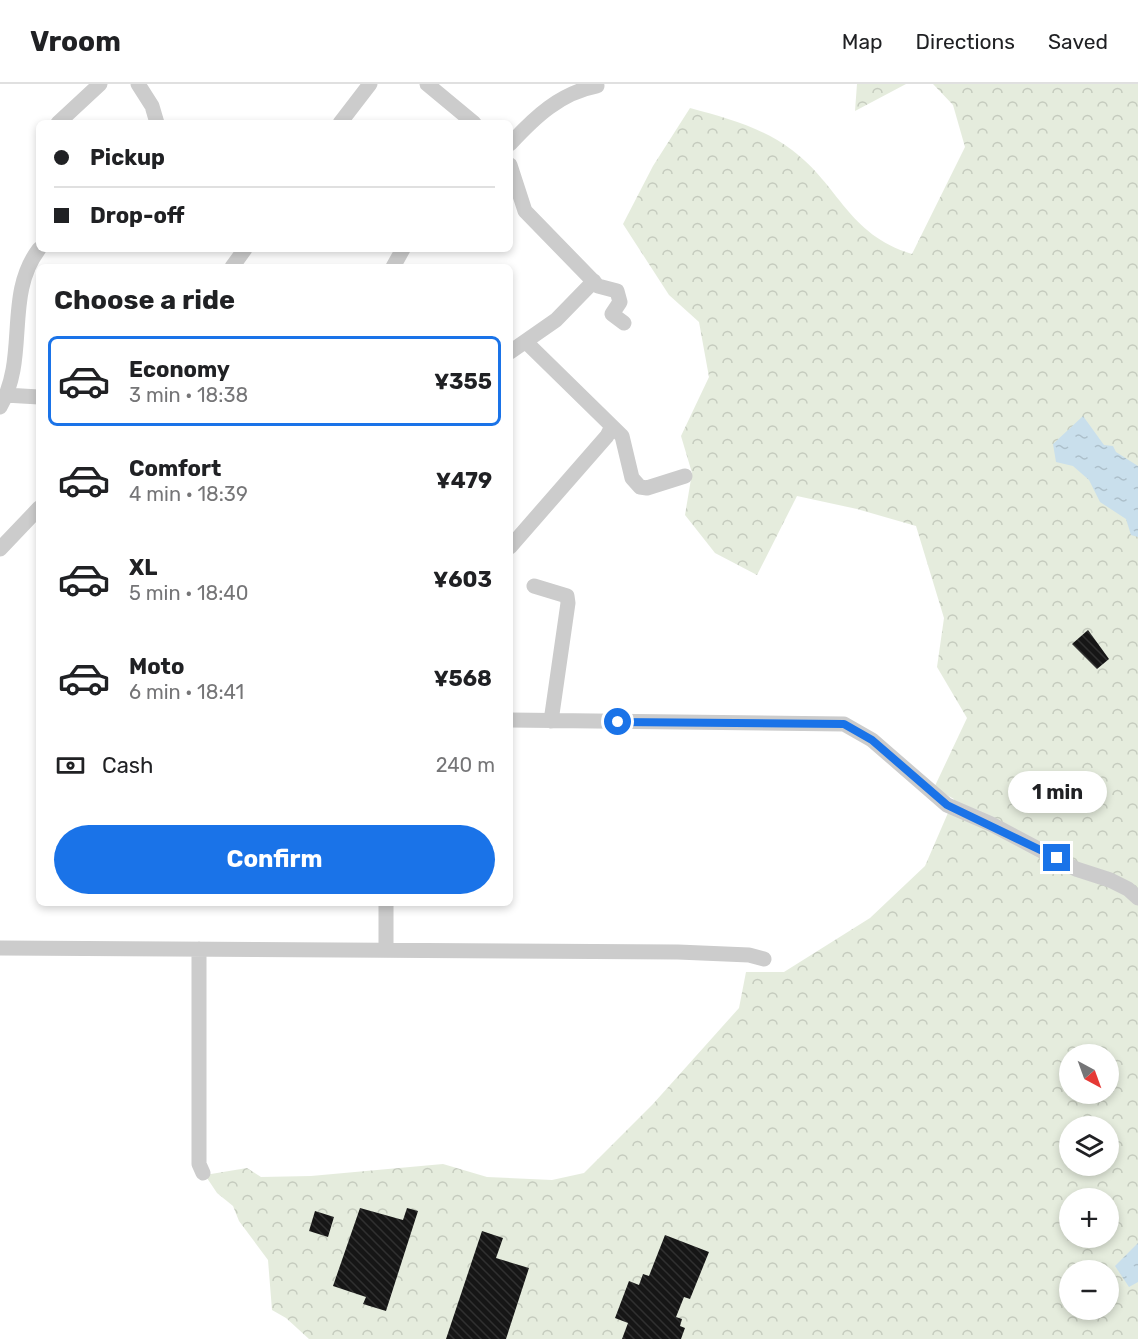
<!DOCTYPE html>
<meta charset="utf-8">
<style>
body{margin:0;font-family:Rubik,sans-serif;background:#f6f6f6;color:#202124;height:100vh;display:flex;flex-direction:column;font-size:22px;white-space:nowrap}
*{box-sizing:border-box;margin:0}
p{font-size:20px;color:#757577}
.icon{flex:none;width:33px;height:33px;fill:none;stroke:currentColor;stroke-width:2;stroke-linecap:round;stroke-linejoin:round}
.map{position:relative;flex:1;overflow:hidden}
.details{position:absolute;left:36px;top:180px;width:477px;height:642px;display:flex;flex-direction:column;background:#fff;border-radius:9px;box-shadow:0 3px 9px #0003}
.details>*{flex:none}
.hud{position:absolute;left:36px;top:36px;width:477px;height:132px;border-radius:9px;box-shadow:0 3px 9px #0003;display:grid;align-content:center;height:132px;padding:0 18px;background:#fff}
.needle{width:39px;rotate:139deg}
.controls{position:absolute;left:1059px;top:960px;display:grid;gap:12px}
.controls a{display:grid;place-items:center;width:60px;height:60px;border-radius:50%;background:#fff;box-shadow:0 3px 9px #0003;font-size:30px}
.end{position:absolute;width:27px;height:27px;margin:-14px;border:8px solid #1a73e8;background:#fff;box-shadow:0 0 0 3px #fff}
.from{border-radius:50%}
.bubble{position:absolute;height:42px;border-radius:21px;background:#fff;box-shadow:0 3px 9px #0003;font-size:20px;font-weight:700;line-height:42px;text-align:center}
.hud b{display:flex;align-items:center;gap:21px;height:57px;font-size:22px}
.hud b+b{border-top:2px solid #e0e0e0}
.hud i{width:15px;height:15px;background:#202124}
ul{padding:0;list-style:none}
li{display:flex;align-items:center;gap:18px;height:90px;margin:0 12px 9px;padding:0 6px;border:3px solid transparent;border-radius:9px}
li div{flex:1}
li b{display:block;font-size:22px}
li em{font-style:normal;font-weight:700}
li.current{border-color:#1a73e8}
li>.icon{width:54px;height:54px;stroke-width:1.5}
h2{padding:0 18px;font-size:27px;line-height:72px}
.pay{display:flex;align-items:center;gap:15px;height:66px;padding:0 18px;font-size:22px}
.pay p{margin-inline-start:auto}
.primary-button{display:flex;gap:12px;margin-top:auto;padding:12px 18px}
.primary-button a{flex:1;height:69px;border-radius:36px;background:#1a73e8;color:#fff;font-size:24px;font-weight:700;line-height:69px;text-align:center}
header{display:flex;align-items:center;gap:36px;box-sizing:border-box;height:84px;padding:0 30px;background:#fff;border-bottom:2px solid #e0e0e0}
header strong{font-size:28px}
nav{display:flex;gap:33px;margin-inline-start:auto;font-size:21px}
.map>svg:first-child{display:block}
</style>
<header>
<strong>Vroom</strong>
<nav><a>Map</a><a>Directions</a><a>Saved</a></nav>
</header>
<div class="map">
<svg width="1138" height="1255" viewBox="0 0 1138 1255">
<defs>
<pattern id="forest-crowns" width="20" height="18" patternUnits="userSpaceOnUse" patternTransform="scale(1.5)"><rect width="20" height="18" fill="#e5ecdd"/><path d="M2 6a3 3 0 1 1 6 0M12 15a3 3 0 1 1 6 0" fill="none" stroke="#c5cbbe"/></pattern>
<pattern id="water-ripples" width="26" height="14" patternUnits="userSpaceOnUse" patternTransform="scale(1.5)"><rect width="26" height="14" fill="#c9dfec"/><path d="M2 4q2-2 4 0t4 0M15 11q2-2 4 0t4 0" fill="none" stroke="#adc0cb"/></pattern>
<pattern id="building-back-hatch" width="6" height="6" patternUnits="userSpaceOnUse" patternTransform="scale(1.5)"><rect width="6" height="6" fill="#161616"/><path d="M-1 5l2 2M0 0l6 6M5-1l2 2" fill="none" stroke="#303030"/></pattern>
</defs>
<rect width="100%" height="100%" fill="#fff"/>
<!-- forest -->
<path fill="url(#forest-crowns)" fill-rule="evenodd" d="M857 0H906L855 27Z
M933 0H1138V1255H309L286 1234 272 1226 268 1176 239 1137 233 1122 217 1109 205 1091 247 1084 261 1093 311 1092 443 1080 487 1093 552 1096 584 1089 653 1020 739 924 746 888H784L870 834 925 782 954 715 934 704 967 634 937 583 944 534 916 442 857 425 797 412 757 491 715 469 685 431 692 389 681 352 709 293 699 238 669 211 623 140 653 82 690 24C727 34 761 43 792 66 840 102 847 150 912 170L965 63 953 21ZM1070 970H1108V1010H1070ZM1070 1042H1108V1082H1070ZM1070 1114H1108V1154H1070ZM1070 1186H1108V1226H1070Z"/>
<!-- water -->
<path fill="url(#water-ripples)" d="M1083 332 1104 361 1113 362 1116 368 1138 382V453L1131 451 1126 435 1100 418 1089 396 1073 382 1056 378 1053 360Z
M1138 1159V1198L1129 1203 1115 1182Z"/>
<!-- building -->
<path fill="url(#building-back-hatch)" d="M1088 546 1109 575 1097 585 1072 560Z
M360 1124 403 1136 407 1124 418 1127 386 1227 363 1220 366 1213 333 1202Z
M315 1127 334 1133 328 1153 309 1147Z
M482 1147 503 1154 496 1174 529 1184 506 1255H446Z
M665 1151 709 1168 690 1215 684 1213 676 1233 682 1235 680 1242 685 1244 681 1255H622L628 1239 615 1234 629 1197 639 1201 643 1190 649 1192Z"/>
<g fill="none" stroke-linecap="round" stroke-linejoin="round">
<!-- minor -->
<path stroke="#ccc" stroke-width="15" d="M138 0 152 22 157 39
M427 0 474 39
M58 39 100 0
M340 39 370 0
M510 60C535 33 560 9 597 2
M510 81 525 127 598 202 617 207 620 218 612 230 624 239
M232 183 245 165
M393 183 403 165
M526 258 622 352 632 394 640 403 647 404 685 392
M510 268 556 236 594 197
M5 311 39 313
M0 323C29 273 4 211 39 165
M510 463 607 352 611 344
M0 465 39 424
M534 502 567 512 568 519 551 637
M510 636 844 640 872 656 947 721 991 740 1076 785 1110 796 1128 805 1138 814
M0 864 678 868 749 871 764 875
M199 865V1080L203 1089
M386 866V819"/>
</g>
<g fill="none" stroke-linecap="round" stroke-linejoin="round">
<!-- route -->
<path stroke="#1a73e8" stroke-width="8" d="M618 638 844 640 872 656 947 721 1057 774"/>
</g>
</svg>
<div class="controls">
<a><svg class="needle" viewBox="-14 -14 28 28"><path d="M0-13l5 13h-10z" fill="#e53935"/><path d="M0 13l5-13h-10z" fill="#757577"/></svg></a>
<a><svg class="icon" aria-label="layers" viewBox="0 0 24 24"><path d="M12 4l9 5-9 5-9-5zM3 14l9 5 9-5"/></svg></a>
<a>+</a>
<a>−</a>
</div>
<i class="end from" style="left:618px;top:638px"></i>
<i class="end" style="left:1057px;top:774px"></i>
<div class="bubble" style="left:1008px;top:687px;width:99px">1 min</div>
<div class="hud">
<b><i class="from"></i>Pickup</b>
<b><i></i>Drop-off</b>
</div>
<section class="details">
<h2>Choose a ride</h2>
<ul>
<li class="current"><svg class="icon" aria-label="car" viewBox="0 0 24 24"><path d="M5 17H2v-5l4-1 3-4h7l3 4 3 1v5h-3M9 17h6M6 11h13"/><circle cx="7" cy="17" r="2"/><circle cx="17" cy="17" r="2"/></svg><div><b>Economy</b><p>3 min · 18:38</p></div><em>¥355</em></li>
<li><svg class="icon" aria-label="car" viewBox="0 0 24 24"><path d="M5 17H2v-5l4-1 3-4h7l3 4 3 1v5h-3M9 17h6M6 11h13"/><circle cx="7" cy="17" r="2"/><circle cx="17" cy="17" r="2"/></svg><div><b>Comfort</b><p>4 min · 18:39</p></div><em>¥479</em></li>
<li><svg class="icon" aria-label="car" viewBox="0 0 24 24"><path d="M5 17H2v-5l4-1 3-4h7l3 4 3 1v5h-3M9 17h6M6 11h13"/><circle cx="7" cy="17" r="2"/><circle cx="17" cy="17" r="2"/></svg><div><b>XL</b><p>5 min · 18:40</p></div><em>¥603</em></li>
<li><svg class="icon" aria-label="car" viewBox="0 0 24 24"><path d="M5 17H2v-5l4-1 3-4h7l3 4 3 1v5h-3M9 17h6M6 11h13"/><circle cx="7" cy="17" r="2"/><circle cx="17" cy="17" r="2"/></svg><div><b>Moto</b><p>6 min · 18:41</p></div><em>¥568</em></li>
</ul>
<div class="pay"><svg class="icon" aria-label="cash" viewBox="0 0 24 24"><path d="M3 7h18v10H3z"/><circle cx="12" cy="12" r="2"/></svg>Cash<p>240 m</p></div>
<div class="primary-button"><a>Confirm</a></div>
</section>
</div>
